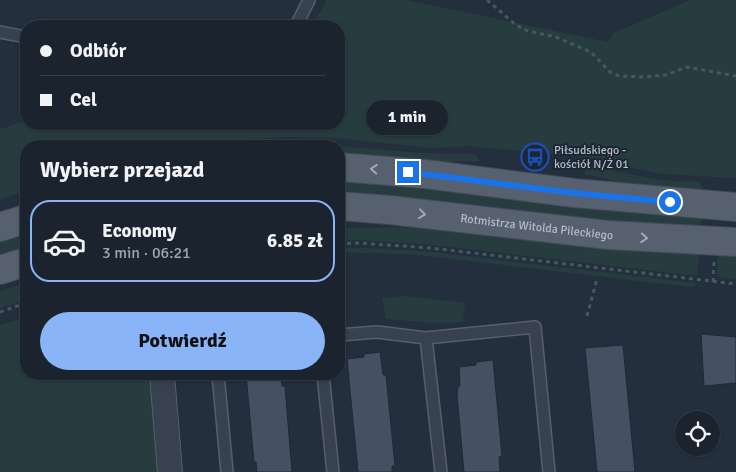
<!DOCTYPE html>
<html lang="pl">
<meta charset="utf-8">
<style>
body{margin:0;font-family:Signika,sans-serif;background:#282f3a;color:#f1f3f6;height:100vh;display:flex;flex-direction:column;font-size:19px;white-space:nowrap}
*{box-sizing:border-box;margin:0}
p{font-size:16px;color:#a0a4aa}
.icon{flex:none;width:28px;height:28px;fill:none;stroke:currentColor;stroke-width:2;stroke-linecap:round;stroke-linejoin:round}
.map{position:relative;flex:1;overflow:hidden}
.details{position:absolute;left:20px;top:140px;width:325px;height:240px;display:flex;flex-direction:column;background:#1b232e;border-radius:20px;box-shadow:0 1px 4px #0004,0 0 0 1px #39404a}
.details>*{flex:none}
.guide{position:absolute;left:20px;top:20px;width:325px;height:110px;border-radius:20px;box-shadow:0 1px 4px #0004,0 0 0 1px #39404a;display:grid;align-content:center;height:110px;padding:0 20px;background:#1b232e}
.tools{position:absolute;left:675px;top:411px;display:grid;gap:10px}
.tools a{display:grid;place-items:center;width:45px;height:45px;border-radius:50%;background:#1b232e;box-shadow:0 1px 4px #0004,0 0 0 1px #39404a;font-size:25px}
.end{position:absolute;width:22px;height:22px;margin:-11px;border:6px solid #1a73e8;background:#fff;box-shadow:0 0 0 2px #fff}
.from{border-radius:50%}
.bubble{position:absolute;height:35px;border-radius:18px;background:#1b232e;box-shadow:0 1px 4px #0004,0 0 0 1px #39404a;font-size:16px;font-weight:700;line-height:35px;text-align:center}
.guide b{display:flex;align-items:center;gap:18px;height:48px;font-size:19px}
.guide b+b{border-top:1px solid #39404a}
.guide i{width:12px;height:12px;background:#f1f3f6}
ul{padding:0;list-style:none}
li{display:flex;align-items:center;gap:15px;height:82px;margin:0 10px 8px;padding:0 10px;border:2px solid transparent;border-radius:20px}
li div{flex:1}
li b{display:block;font-size:19px}
li em{font-style:normal;font-weight:700}
li.selected{border-color:#8ab4f8}
li>.icon{width:45px;height:45px;stroke-width:1.5}
h2{padding:0 20px;font-size:22px;line-height:60px}
.action{display:flex;gap:10px;margin-top:auto;padding:10px 20px}
.action a{flex:1;height:58px;border-radius:30px;background:#8ab4f8;color:#111;font-size:20px;font-weight:700;line-height:58px;text-align:center}
.map>svg:first-child{display:block}
</style>
<div class="map">
<svg width="736" height="472" viewBox="0 0 736 472">
<rect width="100%" height="100%" fill="#242f3e"/>
<!-- green -->
<path fill="#263c3f" d="M327 0H406L608 42 614 33 690 0H736V178L661 174 584 157 467 146 431 148 337 138 288 137 249 139 191 146H26V191L0 199V129L26 121V124H339V26H312Z
M339 146 422 153 470 154 477 156 480 162 463 161 433 164 339 157Z
M587 167H594L660 180 699 182 703 188V193L647 188 584 174Z
M339 178 702 217 701 230 650 228 339 196Z
M432 227 700 251 697 276 432 245 359 240 339 241V228Z
M26 231V249L0 257V239Z
M339 248H366L423 251 696 283 694 286 690 287 418 255 339 252Z
M718 252 736 254V280L719 277 717 273Z
M26 283V300L0 308V291Z
M406 296 465 303 463 322 436 323 386 319 382 298Z
M26 317V374H153L161 472H0V325Z"/>
<!-- building -->
<path fill="#455162" stroke="#1f2835" d="M701 334 736 337V383L704 386Z
M623 345 635 472H597L585 348Z
M380 352 383 375H386L395 466H392V472H358L347 359 364 357V354Z
M493 360 502 456 499 457 500 472H464L457 396 458 387 460 386 459 367 476 365V362Z
M246 374H281L282 386H285L292 472H257L256 462H254Z"/>
<g fill="none" stroke-linecap="round" stroke-linejoin="round">
<!-- lane casing -->
<g stroke="#565f6c" stroke-width="14">
<path id="lane" d="M296 26 309 0
M0 32 26 37
M339 335 377 332 426 338 535 327 549 472
M426 338 441 472
M218 374 227 472
M323 374 333 472"/>
</g>
<!-- street casing -->
<g stroke="#565f6c" stroke-width="26">
<path id="street" d="M162 374 170 472"/>
</g>
<!-- primary casing -->
<g stroke="#414a57" stroke-width="30">
<g id="primary">
<path d="M339 167 425 174 574 193 736 207"/>
<path id="s1" d="M339 206 390 210 608 235 736 242"/>
<path d="M0 227 26 219"/>
<path d="M0 270 26 262"/>
</g>
</g>
<!-- path -->
<path stroke="#44595c" stroke-width="3" stroke-dasharray="4 4" stroke-linecap="butt" d="M487 0 516 25 528 31 556 37 591 52 610 72 619 76 645 77 666 75 687 67 736 76
M339 244 358 243 431 248 736 284
M713 282 714 262
M0 312 26 303
M587 316 597 279"/>
<!-- lane -->
<use href="#lane" stroke="#38414e" stroke-width="11"/>
<!-- street -->
<use href="#street" stroke="#38414e" stroke-width="24"/>
<!-- primary -->
<use href="#primary" stroke="#56606e" stroke-width="28"/>
</g>
<!-- one-way arrows -->
<defs><path id="oneway-chevron" d="M-2-3.5L2.5 0L-2 3.5" fill="none" stroke-width="1.6" stroke-linecap="round" stroke-linejoin="round" transform="scale(1.25)"/></defs>
<g stroke="#a1aab7">
<use href="#oneway-chevron" transform="translate(374 169) rotate(-175)"/>
<use href="#oneway-chevron" transform="translate(422 214) rotate(7)"/>
<use href="#oneway-chevron" transform="translate(644 238) rotate(4)"/>
</g>
<g fill="none" stroke-linecap="round" stroke-linejoin="round">
<!-- route -->
<path stroke="#1a73e8" stroke-width="6" d="M408 172 574 193 670 202"/>
</g>
<!-- icons -->
<defs>
<g id="bus-ring" transform="scale(1.4375)"><circle r="9.5" fill="#1d2633" stroke="#1a4fb4" stroke-width="1.5"/><path d="M-5-6H5V4H4V6H2V4H-2V6H-4V4H-5ZM-3.5-4V0h7V-4ZM-3.5 1.2v1.5H-2V1.2ZM2 1.2v1.5H3.5V1.2Z" fill="#1a4fb4"/></g>
</defs>
<g fill-rule="evenodd">
<use href="#bus-ring" x="535" y="157"/>
</g>
<g text-anchor="middle" dominant-baseline="central" stroke-width="4" stroke-linejoin="round" paint-order="stroke">
<!-- poi labels -->
<g font-size="12" fill="#b4bcc9" stroke="#1d2633" text-anchor="start">
<text x="554" y="150">Piłsudskiego -<tspan x="554" dy="14">kościół N/Ż 01</tspan></text>
</g>
<!-- street labels -->
<g font-size="12" fill="#b4bcc9" stroke="#1d2633">
<text stroke="none"><textPath href="#s1" startOffset="199">Rotmistrza Witolda Pileckiego</textPath></text>
</g>
</g>
</svg>
<div class="tools">
<a><svg class="icon" aria-label="locate" viewBox="0 0 24 24"><circle cx="12" cy="12" r="6"/><path d="M12 2v4M12 18v4M2 12h4M18 12h4"/></svg></a>
</div>
<i class="end from" style="left:670px;top:202px"></i>
<i class="end" style="left:408px;top:172px"></i>
<div class="bubble" style="left:366px;top:100px;width:82px">1 min</div>
<div class="guide">
<b><i class="from"></i>Odbiór</b>
<b><i></i>Cel</b>
</div>
<section class="details">
<h2>Wybierz przejazd</h2>
<ul>
<li class="selected"><svg class="icon" aria-label="car" viewBox="0 0 24 24"><path d="M5 17H2v-5l4-1 3-4h7l3 4 3 1v5h-3M9 17h6M6 11h13"/><circle cx="7" cy="17" r="2"/><circle cx="17" cy="17" r="2"/></svg><div><b>Economy</b><p>3 min · 06:21</p></div><em>6.85 zł</em></li>
</ul>
<div class="action"><a>Potwierdź</a></div>
</section>
</div>
